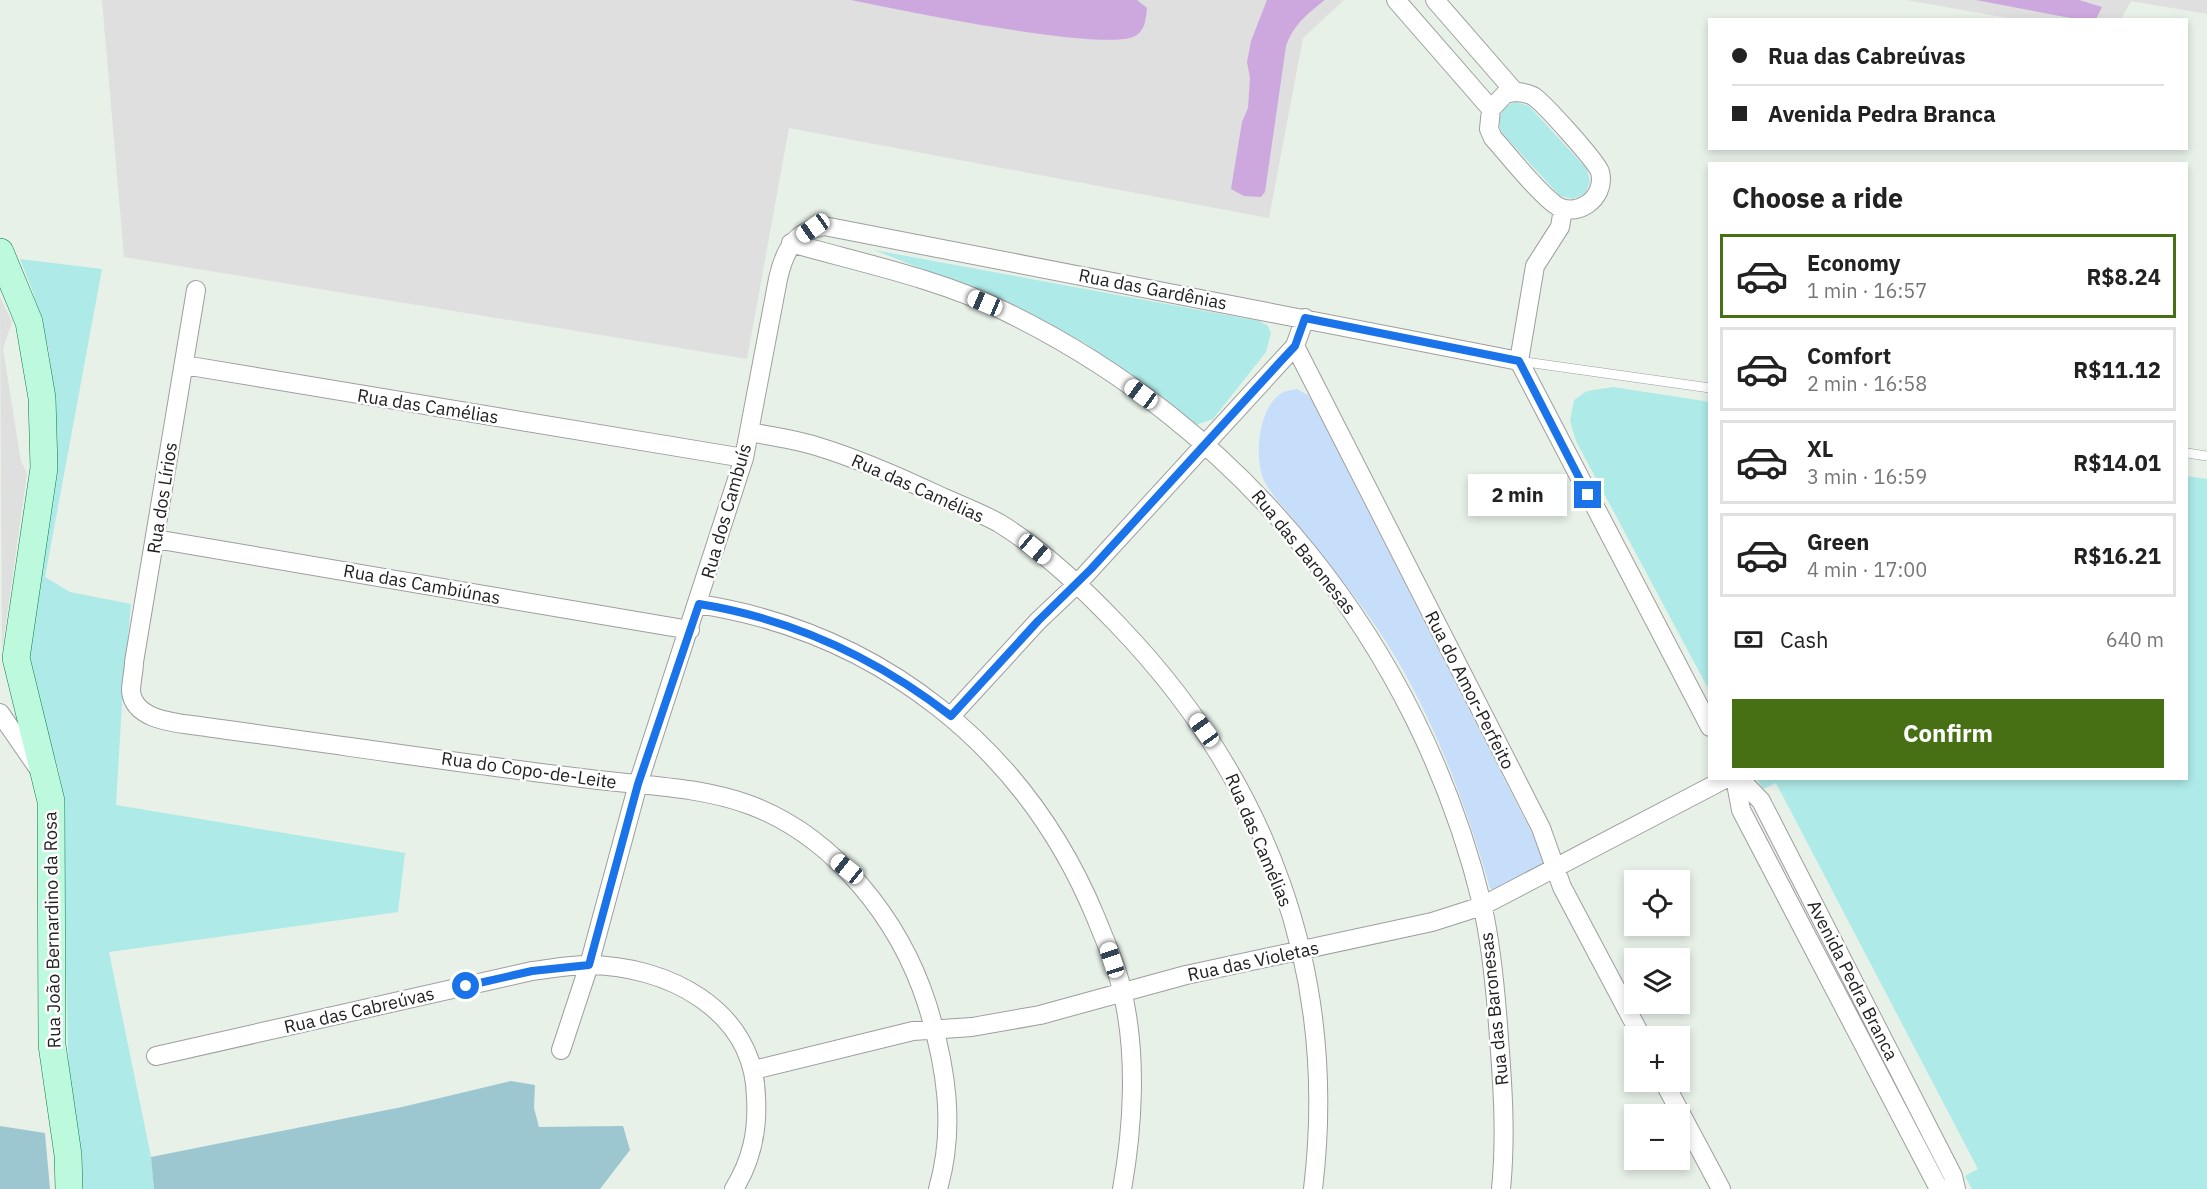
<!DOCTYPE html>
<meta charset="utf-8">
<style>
body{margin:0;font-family:"IBM Plex Sans",sans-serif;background:#f6f6f6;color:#222;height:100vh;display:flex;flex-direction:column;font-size:22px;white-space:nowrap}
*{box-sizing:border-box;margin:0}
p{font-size:20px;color:#767676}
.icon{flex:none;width:33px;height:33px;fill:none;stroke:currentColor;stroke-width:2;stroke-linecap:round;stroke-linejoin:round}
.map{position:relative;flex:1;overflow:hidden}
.sheet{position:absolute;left:1708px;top:162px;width:480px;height:618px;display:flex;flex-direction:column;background:#fff;border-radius:0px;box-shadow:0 3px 9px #0003}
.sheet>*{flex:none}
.banner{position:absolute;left:1708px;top:18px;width:480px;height:132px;border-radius:0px;box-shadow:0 3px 9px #0003;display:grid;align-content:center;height:132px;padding:0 24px;background:#fff}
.fabs{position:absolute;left:1624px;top:870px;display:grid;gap:12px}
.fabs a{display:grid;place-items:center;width:66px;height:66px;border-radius:0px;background:#fff;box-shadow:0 3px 9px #0003;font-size:30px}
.end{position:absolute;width:27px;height:27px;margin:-14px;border:8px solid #1a73e8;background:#fff;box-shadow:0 0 0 3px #fff}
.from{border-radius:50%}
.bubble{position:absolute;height:42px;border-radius:0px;background:#fff;box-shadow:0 3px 9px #0003;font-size:20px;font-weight:700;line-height:42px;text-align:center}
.car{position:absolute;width:18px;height:36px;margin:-18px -9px;border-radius:8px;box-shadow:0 0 4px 2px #0007;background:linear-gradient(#fff 24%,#345 0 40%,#fff 0 76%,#345 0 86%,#fff 0)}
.banner b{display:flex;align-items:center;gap:21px;height:57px;font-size:22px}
.banner b+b{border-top:2px solid #e0e0e0}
.banner i{width:15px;height:15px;background:#222}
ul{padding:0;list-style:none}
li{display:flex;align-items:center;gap:18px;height:84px;margin:0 12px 9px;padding:0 12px;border:3px solid #e0e0e0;border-radius:0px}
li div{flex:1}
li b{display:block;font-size:22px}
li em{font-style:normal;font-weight:700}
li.selected{border-color:#467013}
li>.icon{width:54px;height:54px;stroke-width:1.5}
h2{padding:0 24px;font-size:27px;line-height:72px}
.pay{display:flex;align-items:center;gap:15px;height:66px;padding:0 24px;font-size:22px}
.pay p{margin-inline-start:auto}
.primary-button{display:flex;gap:12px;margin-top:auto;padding:12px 24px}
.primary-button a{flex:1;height:69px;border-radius:0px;background:#467013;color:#fff;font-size:24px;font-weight:700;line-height:69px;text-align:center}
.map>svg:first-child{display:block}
</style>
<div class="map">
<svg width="2207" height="1189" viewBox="0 0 2207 1189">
<rect width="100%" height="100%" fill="#e7f1e8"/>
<!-- residential -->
<path fill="#dedfde" d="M102 0H1344L1303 38 1269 218 789 128 747 359 124 257Z
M1907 0H2207V14L2131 1 2121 19H2013Z
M0 297 12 322 3 349 21 462 27 473 2 651Z"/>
<!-- grass -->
<path fill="#aeeae8" d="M1516 102 1529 106 1587 169 1590 182 1585 194 1573 199 1560 196 1502 133C1495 118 1502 106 1516 102Z
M874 250 1259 321 1268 326 1271 333 1266 352 1213 419 1196 425 1085 343 1006 302Z
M20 259 102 269 45 577 70 592 131 604 122 704 116 805 405 853 398 912 109 952 151 1157 154 1189H77L68 1049 62 797 59 771 26 671 57 465 49 351 33 292Z
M1613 387 1710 402V692L1576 441 1570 421 1574 400 1587 391Z
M2187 476 2207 479V1189H1972L1965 1176 1978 1169 1776 783 1763 789 1757 779 2187 778Z"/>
<!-- forest -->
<path fill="#9cc7d0" d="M511 1081 535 1085 534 1108 539 1127 623 1126 630 1150 600 1189H154L151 1157 402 1107Z
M0 1126 45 1133 50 1189H0Z"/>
<!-- park -->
<path fill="#c6def9" d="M1297 389 1308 395 1312 401 1545 859 1546 867 1494 891 1490 888C1464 799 1432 712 1381 634 1355 594 1322 557 1293 519 1283 506 1267 491 1262 475 1255 451 1259 410 1280 394 1284 391 1291 390 1297 389Z"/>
<!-- water -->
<path fill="#cda8de" d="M851 0H1137L1147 8C1146 19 1145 31 1135 36 1105 53 895 9 851 0Z
M1267 0H1325C1307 14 1294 24 1286 46L1265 192 1261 197 1244 196 1231 189 1242 122 1248 108 1250 78 1247 62 1251 41Z
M1976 0H2079L2102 7 2096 19H2076Z"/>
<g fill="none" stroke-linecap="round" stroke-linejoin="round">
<!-- lane casing -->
<g stroke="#9e9e9e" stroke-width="10">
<path id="lane" d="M1519 361 1710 388
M2187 453 2207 456"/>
</g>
<!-- street casing -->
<g stroke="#9e9e9e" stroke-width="20">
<path id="street" d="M1396 0 1491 109
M1435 0 1515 92
M1515 92C1522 92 1527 93 1533 96 1543 102 1597 162 1600 172 1607 199 1574 221 1553 203 1531 185 1512 159 1493 138L1489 129 1491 109 1505 94Z
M791 243C861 263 936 278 1002 310 1242 425 1419 645 1482 904 1492 947 1496 994 1499 1039 1503 1089 1506 1139 1501 1189
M196 290 134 662C134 671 131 682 131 691 134 723 183 723 206 727 334 744 462 764 590 779 644 786 698 786 750 805 835 837 900 920 927 1004 946 1065 956 1127 938 1189
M1295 346 1541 828 1562 887 1641 1036
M1519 361 1710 727
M1519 361 1535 266 1560 227 1563 209
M184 365 744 458
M749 432C771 436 794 439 816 446 859 459 900 477 942 497 960 505 981 513 999 523 1043 550 1083 588 1118 625 1268 781 1339 973 1313 1189
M155 539 690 630
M698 604C880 632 1026 748 1096 918 1106 943 1118 969 1123 995 1137 1056 1133 1128 1122 1189
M0 713 38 768
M951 716 1038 621 1077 584 1295 346 1305 318
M1735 778 1741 810 1939 1189
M1739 778 1761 801 1953 1176 1956 1189
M561 1050 589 965 638 784 744 458 778 279C784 252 794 231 824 226L1519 361
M156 1056 532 971C550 969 568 965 587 965 666 965 754 1009 756 1097 758 1131 752 1160 734 1189
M754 1070 913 1031 972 1027 1040 1015 1186 975 1432 922 1482 906 1727 778
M1664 1082 1721 1189"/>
</g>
<!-- secondary casing -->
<g stroke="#067a47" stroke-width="28">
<path id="secondary" d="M0 252 29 322 42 398 44 468 16 658 51 801 52 1045 68 1155 69 1189"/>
</g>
<!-- lane -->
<use href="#lane" stroke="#fff" stroke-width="9"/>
<!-- street -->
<use href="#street" stroke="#fff" stroke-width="18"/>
<!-- secondary -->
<use href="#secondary" stroke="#bdf9dc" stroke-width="27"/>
</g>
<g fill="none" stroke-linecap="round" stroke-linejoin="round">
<!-- route -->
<path stroke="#1a73e8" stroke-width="8" d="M466 986 532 971 589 965 638 784 699 604C793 619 875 657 951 716L1038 621 1091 569 1280 362 1295 346 1305 318 1519 361 1588 495"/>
</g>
<g text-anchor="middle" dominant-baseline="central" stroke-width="5" stroke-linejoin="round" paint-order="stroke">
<!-- street labels -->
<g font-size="18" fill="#212121" stroke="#fff">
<text transform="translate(1153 289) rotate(11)">Rua das Gardênias</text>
<text transform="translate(428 406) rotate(9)">Rua das Camélias</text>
<text transform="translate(918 488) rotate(24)">Rua das Camélias</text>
<text transform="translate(162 498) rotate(-81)">Rua dos Lírios</text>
<text transform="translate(726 511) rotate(-74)">Rua dos Cambuís</text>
<text transform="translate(1304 552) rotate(51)">Rua das Baronesas</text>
<text transform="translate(422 584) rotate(10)">Rua das Cambiúnas</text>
<text transform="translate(1470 690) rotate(63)">Rua do Amor-Perfeito</text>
<text transform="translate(529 770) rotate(8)">Rua do Copo-de-Leite</text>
<text transform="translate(1259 840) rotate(67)">Rua das Camélias</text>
<text transform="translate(52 930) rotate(-91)">Rua João Bernardino da Rosa</text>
<text transform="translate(1253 961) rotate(-12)">Rua das Violetas</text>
<text transform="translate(1853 980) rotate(63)">Avenida Pedra Branca</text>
<text transform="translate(1494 1009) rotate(-96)">Rua das Baronesas</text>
<text transform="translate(359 1010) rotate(-13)">Rua das Cabreúvas</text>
</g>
</g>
</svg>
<div class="fabs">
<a><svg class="icon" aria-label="locate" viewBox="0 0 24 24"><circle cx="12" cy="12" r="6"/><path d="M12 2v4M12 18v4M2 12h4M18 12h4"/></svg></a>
<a><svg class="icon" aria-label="layers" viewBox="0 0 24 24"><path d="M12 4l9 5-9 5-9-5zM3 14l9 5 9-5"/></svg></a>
<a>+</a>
<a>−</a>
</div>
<i class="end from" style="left:466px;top:986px"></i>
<i class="end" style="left:1588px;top:495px"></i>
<div class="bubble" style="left:1468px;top:474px;width:99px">2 min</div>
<i class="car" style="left:813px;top:228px;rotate:235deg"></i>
<i class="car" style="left:985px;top:303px;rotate:293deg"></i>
<i class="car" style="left:1141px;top:394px;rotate:306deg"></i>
<i class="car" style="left:1035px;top:549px;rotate:130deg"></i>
<i class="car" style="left:1204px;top:730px;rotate:324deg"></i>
<i class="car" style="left:847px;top:869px;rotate:309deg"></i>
<i class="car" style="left:1112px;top:960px;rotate:342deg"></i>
<div class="banner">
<b><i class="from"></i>Rua das Cabreúvas</b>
<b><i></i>Avenida Pedra Branca</b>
</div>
<section class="sheet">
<h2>Choose a ride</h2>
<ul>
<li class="selected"><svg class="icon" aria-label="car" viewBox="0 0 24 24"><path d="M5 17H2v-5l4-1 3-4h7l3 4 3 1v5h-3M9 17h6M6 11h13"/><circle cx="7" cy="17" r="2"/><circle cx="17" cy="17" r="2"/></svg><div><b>Economy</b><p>1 min · 16:57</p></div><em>R$8.24</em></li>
<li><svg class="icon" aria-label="car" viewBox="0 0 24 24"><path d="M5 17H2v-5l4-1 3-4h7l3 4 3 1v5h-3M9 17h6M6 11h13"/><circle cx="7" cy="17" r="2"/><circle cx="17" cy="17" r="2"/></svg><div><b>Comfort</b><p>2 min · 16:58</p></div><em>R$11.12</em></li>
<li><svg class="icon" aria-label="car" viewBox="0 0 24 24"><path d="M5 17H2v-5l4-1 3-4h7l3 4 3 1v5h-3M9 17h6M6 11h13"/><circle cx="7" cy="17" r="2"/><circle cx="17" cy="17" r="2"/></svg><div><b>XL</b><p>3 min · 16:59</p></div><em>R$14.01</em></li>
<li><svg class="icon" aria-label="car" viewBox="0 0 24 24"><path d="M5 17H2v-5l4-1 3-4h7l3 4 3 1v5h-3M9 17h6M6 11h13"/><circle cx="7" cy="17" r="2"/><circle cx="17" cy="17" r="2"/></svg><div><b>Green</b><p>4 min · 17:00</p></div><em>R$16.21</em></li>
</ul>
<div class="pay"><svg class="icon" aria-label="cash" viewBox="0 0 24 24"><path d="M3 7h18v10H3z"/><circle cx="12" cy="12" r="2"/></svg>Cash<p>640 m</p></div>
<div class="primary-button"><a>Confirm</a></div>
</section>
</div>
